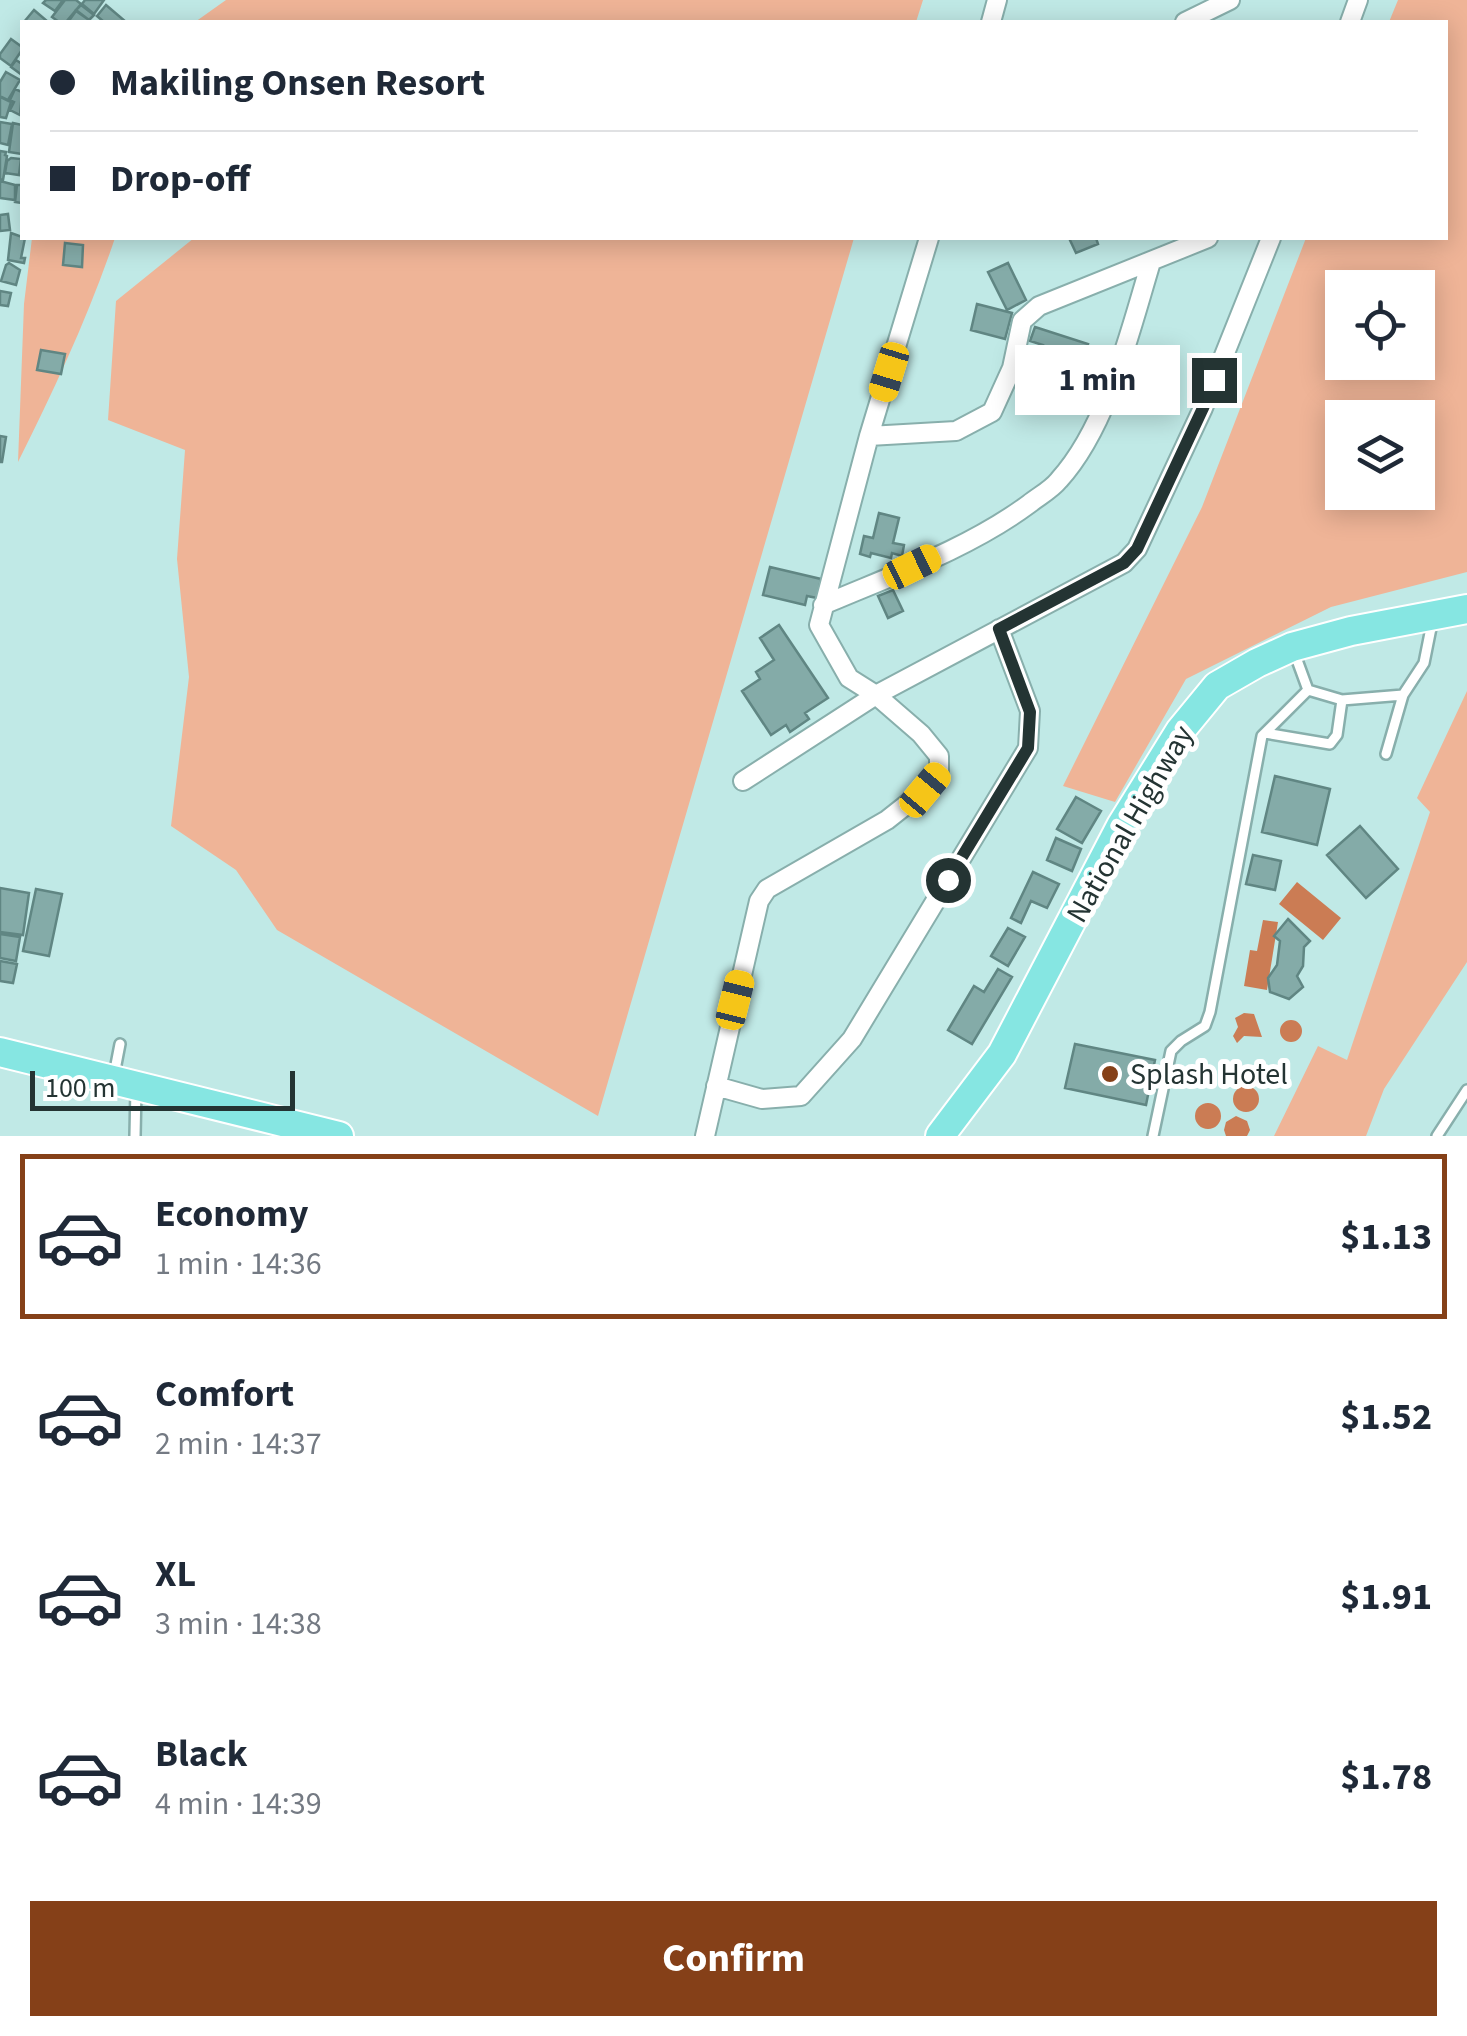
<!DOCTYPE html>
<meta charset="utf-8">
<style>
body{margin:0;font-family:"Source Sans 3",sans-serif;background:#f6f6f7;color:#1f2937;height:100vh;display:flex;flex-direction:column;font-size:38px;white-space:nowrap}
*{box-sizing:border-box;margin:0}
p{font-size:32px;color:#747a83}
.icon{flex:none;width:55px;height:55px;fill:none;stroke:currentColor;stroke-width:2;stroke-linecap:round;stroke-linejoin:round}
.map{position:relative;height:1136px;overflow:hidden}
.drawer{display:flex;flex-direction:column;background:#fff;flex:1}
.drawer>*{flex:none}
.banner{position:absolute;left:20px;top:20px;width:1428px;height:220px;border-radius:0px;box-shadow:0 5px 25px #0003;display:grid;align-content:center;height:220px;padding:0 30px;background:#fff}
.buttons{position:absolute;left:1325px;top:270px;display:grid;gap:20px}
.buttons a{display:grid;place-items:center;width:110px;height:110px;border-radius:0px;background:#fff;box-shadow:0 5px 25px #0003;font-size:50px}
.scale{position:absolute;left:30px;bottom:25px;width:265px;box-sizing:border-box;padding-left:10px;border:5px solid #243433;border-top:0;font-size:28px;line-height:35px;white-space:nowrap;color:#243433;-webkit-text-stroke:8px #fff;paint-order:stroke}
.end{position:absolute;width:45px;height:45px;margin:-22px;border:12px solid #243433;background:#fff;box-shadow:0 0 0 5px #fff}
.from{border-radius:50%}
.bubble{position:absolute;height:70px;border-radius:0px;background:#fff;box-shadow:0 5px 25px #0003;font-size:32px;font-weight:700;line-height:70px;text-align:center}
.car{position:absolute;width:30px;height:60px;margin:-30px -15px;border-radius:12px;box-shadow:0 0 8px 2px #0007;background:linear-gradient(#f5c518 24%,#345 0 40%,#f5c518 0 76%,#345 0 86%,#f5c518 0)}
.banner b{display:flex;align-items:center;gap:35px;height:95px;font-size:38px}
.banner b+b{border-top:2px solid #e0e1e3}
.banner i{width:25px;height:25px;background:#1f2937}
ul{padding:18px 0 0;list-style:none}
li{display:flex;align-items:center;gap:30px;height:165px;margin:0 20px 15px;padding:0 10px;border:5px solid transparent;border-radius:0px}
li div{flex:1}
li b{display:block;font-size:38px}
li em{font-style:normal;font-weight:700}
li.selected{border-color:#854018}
li>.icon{width:90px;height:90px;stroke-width:1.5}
.cta{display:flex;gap:20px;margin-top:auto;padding:20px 30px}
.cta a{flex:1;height:115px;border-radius:0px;background:#854018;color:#fff;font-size:40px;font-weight:700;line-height:115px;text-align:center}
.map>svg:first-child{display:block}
</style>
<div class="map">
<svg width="1467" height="1136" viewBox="0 0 1467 1136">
<rect width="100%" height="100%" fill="#c0e9e6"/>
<!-- green -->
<path fill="#efb497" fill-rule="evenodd" d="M226 0H923L916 22H195Z
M1398 0H1467V572L1331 607 1186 679 1115 802 1063 786 1202 507 1306 238H1445V22H1389ZM1342 288H1418V362H1342ZM1342 418H1418V492H1342Z
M32 238H115C89 315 55 388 18 462L24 304Z
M194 238H854L598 1116 277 930 236 870 171 826 189 677 177 559 185 450 108 420 116 301Z
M1467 691V962L1384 1089 1366 1136H1274L1318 1046 1347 1060 1430 812 1417 798Z"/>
<!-- water -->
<path fill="#cb7c54" d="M1297 882 1341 918 1323 940 1279 904Z
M1263 920 1278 922 1267 990 1244 986 1250 950 1257 951Z
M1244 1013 1254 1014 1262 1037 1244 1036 1237 1043 1233 1036 1238 1027 1235 1018Z
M1280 1031a11 11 0 1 1 22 0a11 11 0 1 1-22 0Z
M1233 1099a13 13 0 1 1 26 0a13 13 0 1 1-26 0Z
M1195 1116a13 13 0 1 1 26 0a13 13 0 1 1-26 0Z
M1236 1116 1247 1121 1250 1130 1247 1136H1226L1224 1130 1226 1122Z"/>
<!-- building -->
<path fill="#84aba8" stroke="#608683" stroke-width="2.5" d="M46 0H63L55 11 43 3Z
M65 0H76L81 4 66 22H59L52 17Z
M85 0H104L94 14 82 4Z
M81 5 94 15 89 20 76 10Z
M106 5 126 22H104L97 16Z
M34 10 47 21 46 22H24Z
M76 11 89 20 87 22H68Z
M11 39 22 47V50L11 66 0 58V54Z
M16 60 22 64V75L11 67Z
M6 72 20 80 8 100 0 96V82Z
M15 89 22 92 20 115 10 110 14 102 10 100Z
M0 97 11 102 6 118 0 117Z
M0 122 12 124 8 145 0 143Z
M13 123 22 125V154L9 152Z
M0 151 6 152 5 155 7 156 3 180 0 179Z
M11 158 21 159 19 175 5 173 7 161Z
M0 181 15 185V200L0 198Z
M17 185H22V203L15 202Z
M8 214 10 230 0 231V215Z
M11 233 25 238 21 258H25L24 263 8 260Z
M1069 238H1096L1098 244 1076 253Z
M65 243 83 245 82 267 63 265Z
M9 263 20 270 16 285 1 281 6 265Z
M1008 263 1026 300 1007 310 988 272Z
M0 291 11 293 8 306 0 305Z
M977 304 1012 313 1005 339 971 330Z
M1035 327 1088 344 1078 374 1038 361 1043 345 1030 341Z
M41 350 65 354 61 374 37 370Z
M0 436 6 437 2 462H0Z
M879 513 899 518 893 543 904 545 902 556 892 553 891 558 871 553 870 557 860 554 864 536 873 538Z
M770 567 821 579 817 598 807 596 805 605 763 595Z
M893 590 903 611 888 618 878 596Z
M779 625 828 698 805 713 809 719 790 732 786 725 771 735 742 691 760 679 756 672 774 660 760 638Z
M1275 776 1330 789 1317 845 1262 832Z
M1076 797 1101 811 1082 843 1057 829Z
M1360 826 1398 869 1366 898 1327 855Z
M1056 838 1081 849 1072 871 1047 860Z
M1253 855 1281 861 1275 890 1246 884Z
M1033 872 1059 884 1047 908 1031 901 1021 923 1011 918Z
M0 888 29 893 23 935 0 932Z
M36 889 62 894 49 956 23 951Z
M1288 919 1310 941 1304 947 1303 966 1297 976 1303 987 1289 999 1270 992 1268 978 1277 965 1280 941 1274 936Z
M1008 928 1025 937 1008 966 991 956Z
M0 934 20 937 16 961 0 958Z
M0 961 17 964 13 983 0 981Z
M998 969 1012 977 972 1044 948 1030 974 986 984 992Z
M1075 1044 1155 1060 1146 1105 1065 1088Z"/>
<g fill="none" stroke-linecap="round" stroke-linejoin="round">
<!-- service casing -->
<g stroke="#88afac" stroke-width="14">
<path id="service" d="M1293 649 1308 690 1342 700 1403 695 1424 663 1432 623
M1265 733 1330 744 1337 735 1342 700
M1386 754 1403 695
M114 1075 120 1044
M135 1136 136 1088
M1153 1136 1171 1051 1181 1041 1205 1026 1210 1012 1262 736 1308 690
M1437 1136 1467 1090"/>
</g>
<!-- minor casing -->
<g stroke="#88afac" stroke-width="22">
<path id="minor" d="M991 22 997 0
M1185 22 1230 0
M1350 22 1358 0
M869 436 956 431 992 412 1012 368 1022 321 1039 306 1208 238
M823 605C893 575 968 549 1029 504 1039 496 1051 490 1059 480 1108 426 1130 331 1151 262
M743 781 876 695 1124 563 1137 549 1203 408 1271 238
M716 1086 762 1099 801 1096 852 1039 1028 748 1030 711 999 629
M705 1136 759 901 767 889 887 820 925 790 939 774V756L921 734 876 695 849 678 819 625 869 436 929 238"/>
</g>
<!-- primary casing -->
<g stroke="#fff" stroke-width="32">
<path id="primary" d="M0 1052 339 1136
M940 1136 1002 1054 1121 826 1180 731 1217 686 1257 663 1292 647 1351 631 1467 609"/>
</g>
<!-- service -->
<use href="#service" stroke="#fff" stroke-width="9"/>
<!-- minor -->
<use href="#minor" stroke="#fff" stroke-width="18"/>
<!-- primary -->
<use href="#primary" stroke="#86e6e2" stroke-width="28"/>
</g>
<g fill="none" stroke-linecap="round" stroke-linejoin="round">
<!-- route -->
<path stroke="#243433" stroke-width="12" d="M948 880 1028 748 1030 712 999 629 1124 563 1137 549 1203 408 1214 380"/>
</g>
<!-- markers -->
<circle fill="#854018" stroke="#fff" stroke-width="4" cx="1110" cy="1074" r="10"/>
<g text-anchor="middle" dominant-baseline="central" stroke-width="10" stroke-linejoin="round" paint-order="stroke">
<!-- street labels -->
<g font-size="30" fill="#243433" stroke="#fff">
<text transform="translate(1130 824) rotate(-60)">National Highway</text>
</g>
<!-- poi labels -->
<g font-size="30" fill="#243433" stroke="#fff" text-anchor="start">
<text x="1130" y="1074">Splash Hotel</text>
</g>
</g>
</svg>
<div class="buttons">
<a><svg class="icon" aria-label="locate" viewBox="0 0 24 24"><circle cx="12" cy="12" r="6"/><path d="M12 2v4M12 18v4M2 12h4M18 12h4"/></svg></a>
<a><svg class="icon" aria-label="layers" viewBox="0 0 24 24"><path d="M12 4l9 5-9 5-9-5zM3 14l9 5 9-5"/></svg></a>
</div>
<div class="scale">100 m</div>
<i class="end from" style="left:948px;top:880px"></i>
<i class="end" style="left:1214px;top:380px"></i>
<div class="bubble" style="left:1015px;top:345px;width:165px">1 min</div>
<i class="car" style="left:889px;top:372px;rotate:197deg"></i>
<i class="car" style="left:912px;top:567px;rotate:64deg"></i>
<i class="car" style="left:925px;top:790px;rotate:40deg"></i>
<i class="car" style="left:735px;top:1000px;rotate:14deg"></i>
<div class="banner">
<b><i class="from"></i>Makiling Onsen Resort</b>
<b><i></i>Drop-off</b>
</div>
</div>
<section class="drawer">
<ul>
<li class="selected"><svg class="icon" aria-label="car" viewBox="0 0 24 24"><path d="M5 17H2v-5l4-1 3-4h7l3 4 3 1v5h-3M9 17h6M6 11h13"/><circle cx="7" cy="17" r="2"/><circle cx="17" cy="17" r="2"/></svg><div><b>Economy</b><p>1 min · 14:36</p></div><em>$1.13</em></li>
<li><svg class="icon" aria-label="car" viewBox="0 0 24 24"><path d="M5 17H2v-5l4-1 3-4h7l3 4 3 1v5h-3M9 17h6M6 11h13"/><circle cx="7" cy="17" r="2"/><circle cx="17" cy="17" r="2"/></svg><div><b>Comfort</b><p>2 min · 14:37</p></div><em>$1.52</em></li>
<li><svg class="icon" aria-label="car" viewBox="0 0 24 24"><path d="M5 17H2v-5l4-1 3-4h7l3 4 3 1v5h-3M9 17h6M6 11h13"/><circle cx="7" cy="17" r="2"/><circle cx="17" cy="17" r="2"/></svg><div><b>XL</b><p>3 min · 14:38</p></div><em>$1.91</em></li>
<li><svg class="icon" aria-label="car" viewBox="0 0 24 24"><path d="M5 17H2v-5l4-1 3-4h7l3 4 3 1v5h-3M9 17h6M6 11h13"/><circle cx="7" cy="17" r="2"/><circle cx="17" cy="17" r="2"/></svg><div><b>Black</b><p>4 min · 14:39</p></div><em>$1.78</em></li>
</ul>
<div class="cta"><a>Confirm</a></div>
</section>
